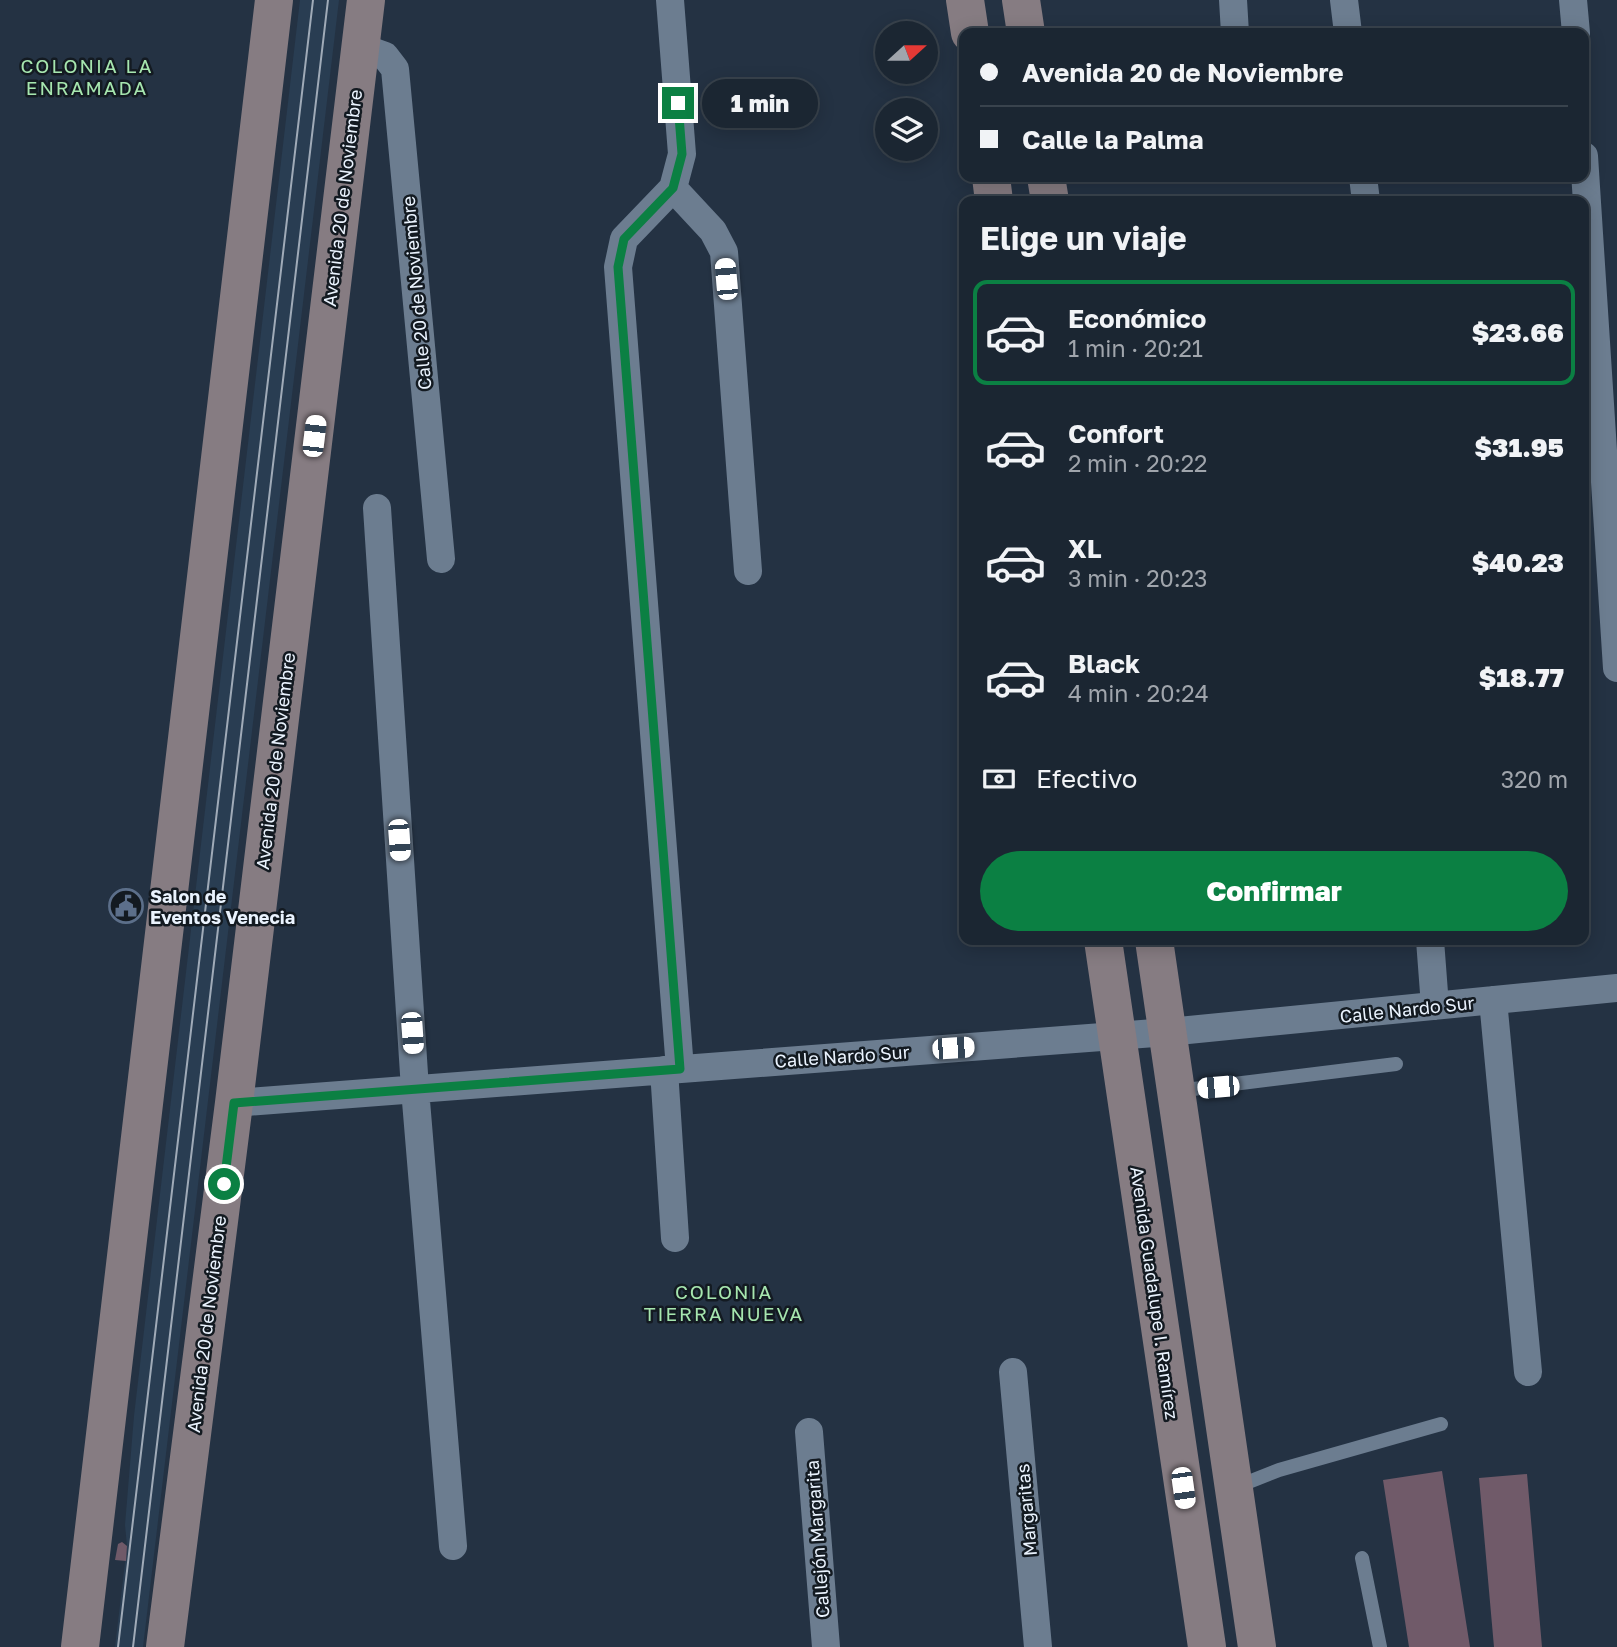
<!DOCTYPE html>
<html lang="es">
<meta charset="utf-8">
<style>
body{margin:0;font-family:"Golos Text",sans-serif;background:#242e3a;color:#f1f3f6;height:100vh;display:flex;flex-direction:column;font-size:26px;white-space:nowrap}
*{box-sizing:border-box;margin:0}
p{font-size:23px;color:#a0a5ac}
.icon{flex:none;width:38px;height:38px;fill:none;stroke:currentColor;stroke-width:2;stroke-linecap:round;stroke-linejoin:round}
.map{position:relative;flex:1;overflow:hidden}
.sheet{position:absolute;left:959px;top:196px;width:630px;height:749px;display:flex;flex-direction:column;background:#1b2632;border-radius:14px;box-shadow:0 4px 18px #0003,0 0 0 2px #39434d}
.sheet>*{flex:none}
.hud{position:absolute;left:959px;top:28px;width:630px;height:154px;border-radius:14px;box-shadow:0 4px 18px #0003,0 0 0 2px #39434d;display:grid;align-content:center;height:154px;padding:0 21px;background:#1b2632}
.needle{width:46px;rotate:69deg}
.fabs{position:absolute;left:875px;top:21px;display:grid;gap:14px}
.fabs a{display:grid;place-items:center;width:63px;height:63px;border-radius:50%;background:#1b2632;box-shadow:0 4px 18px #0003,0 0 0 2px #39434d;font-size:35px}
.end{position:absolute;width:32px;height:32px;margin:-16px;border:9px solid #0b8043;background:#fff;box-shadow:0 0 0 4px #fff}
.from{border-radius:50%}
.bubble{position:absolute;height:49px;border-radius:24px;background:#1b2632;box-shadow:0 4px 18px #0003,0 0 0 2px #39434d;font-size:23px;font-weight:800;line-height:49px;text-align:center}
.car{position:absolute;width:21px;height:42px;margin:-21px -10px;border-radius:9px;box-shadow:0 0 5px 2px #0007;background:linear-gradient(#fff 24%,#345 0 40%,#fff 0 76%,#345 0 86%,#fff 0)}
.hud b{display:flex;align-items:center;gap:24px;height:66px;font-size:26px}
.hud b+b{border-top:2px solid #39434d}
.hud i{width:18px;height:18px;background:#f1f3f6}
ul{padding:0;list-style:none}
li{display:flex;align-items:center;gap:21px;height:105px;margin:0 14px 10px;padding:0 7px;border:4px solid transparent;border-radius:14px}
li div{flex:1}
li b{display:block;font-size:26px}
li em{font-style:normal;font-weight:800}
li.active{border-color:#0b8043}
li>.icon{width:63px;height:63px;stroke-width:1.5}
h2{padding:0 21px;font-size:32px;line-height:84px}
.pay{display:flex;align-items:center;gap:18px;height:77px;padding:0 21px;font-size:26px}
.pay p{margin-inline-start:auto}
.action{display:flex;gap:14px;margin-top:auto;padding:14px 21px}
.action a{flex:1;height:80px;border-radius:42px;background:#0b8043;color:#fff;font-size:28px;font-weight:800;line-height:80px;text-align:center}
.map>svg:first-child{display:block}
</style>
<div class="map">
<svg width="1617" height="1647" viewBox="0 0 1617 1647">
<rect width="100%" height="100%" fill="#243243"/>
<!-- built -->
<path fill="#293d52" d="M300 0H339L143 1647H115L127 1546 125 1525 134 1416Z"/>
<!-- building -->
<path fill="#705a69" d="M1442 1471 1470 1647H1409L1383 1480Z
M1527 1474 1542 1647H1494L1479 1478Z
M122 1542 127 1546 126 1561 115 1560 118 1544Z"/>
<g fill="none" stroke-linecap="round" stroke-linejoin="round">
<!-- lane -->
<path stroke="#6c7d90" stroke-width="14" d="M1177 1091 1396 1064
M1236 1487 1279 1470 1441 1424
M1362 1558 1380 1647"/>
<!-- street -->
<path stroke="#6c7d90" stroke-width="28" d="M670 0 682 154 673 188 624 239 618 267 680 1069
M1233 0 1235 33
M1344 0 1348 33
M1573 0 1576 33
M360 47 385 56 395 69 441 559
M1584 156 1617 668
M1363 177 1366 201
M673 188 713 231 724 252 748 571
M377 508 415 1089 453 1546
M1430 940 1435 1006
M1493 1000 1528 1372
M664 1070 675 1238
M234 1103 1168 1032 1617 988
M1013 1372 1038 1647
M809 1432 826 1647"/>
<!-- secondary -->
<path stroke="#867c82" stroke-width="38" d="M965 0 970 33
M1021 0 1026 33
M991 177 994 201
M1046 177 1050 201
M1103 940 1207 1647
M1154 940 1257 1647
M80 1647 274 0
M165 1647 234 1103 366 0"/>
<!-- tram -->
<path stroke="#a0abb8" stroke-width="2" d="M118 1647 313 0
M133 1647 328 0"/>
</g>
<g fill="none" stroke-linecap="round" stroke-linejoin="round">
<!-- route -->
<path stroke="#0b8043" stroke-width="9" d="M224 1184 234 1103 680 1069 618 267 624 239 673 188 682 154 678 103"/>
</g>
<!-- icons -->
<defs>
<g id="civic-ring" transform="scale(1.75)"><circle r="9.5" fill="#131a21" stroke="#5c6f8a" stroke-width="1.5"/><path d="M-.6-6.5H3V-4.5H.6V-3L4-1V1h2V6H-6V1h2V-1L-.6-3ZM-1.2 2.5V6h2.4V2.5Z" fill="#5c6f8a"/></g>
</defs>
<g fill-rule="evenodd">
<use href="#civic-ring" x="126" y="906"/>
</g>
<g text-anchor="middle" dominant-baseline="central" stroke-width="5" stroke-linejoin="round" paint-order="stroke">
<!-- street labels -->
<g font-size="18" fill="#eaf3fe" stroke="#131a21">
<text transform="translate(342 198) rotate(-83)">Avenida 20 de Noviembre</text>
<text transform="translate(416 293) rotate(-95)">Calle 20 de Noviembre</text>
<text transform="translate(275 761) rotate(-83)">Avenida 20 de Noviembre</text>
<text transform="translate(1407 1009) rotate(-6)">Calle Nardo Sur</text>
<text transform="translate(842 1056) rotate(-4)">Calle Nardo Sur</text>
<text transform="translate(1155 1293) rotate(82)">Avenida Guadalupe I. Ramírez</text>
<text transform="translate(206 1324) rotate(-83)">Avenida 20 de Noviembre</text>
<text transform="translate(1026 1510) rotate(-95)">Margaritas</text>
<text transform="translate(817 1539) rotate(-94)">Callejón Margarita</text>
</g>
<!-- poi labels -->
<g font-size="18" font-weight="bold" fill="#eaf3fe" stroke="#131a21" text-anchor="start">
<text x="150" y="896">Salon de<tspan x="150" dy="21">Eventos Venecia</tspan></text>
</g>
<!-- neighbourhood labels -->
<g font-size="19" letter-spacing="2" fill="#a6e6af" stroke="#131a21">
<text x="87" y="65">COLONIA LA<tspan x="87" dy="22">ENRAMADA</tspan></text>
<text x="724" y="1291">COLONIA<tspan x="724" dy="22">TIERRA NUEVA</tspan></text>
</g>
</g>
</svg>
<div class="fabs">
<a><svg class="needle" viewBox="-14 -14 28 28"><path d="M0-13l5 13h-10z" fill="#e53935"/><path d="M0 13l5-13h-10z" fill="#a0a5ac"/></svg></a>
<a><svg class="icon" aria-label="layers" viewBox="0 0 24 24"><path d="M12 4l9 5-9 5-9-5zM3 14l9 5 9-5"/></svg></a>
</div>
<i class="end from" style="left:224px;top:1184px"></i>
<i class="end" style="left:678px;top:103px"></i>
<div class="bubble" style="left:702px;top:79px;width:116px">1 min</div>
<i class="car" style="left:726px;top:279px;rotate:355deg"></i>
<i class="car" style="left:314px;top:436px;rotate:7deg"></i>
<i class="car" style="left:399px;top:840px;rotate:176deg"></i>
<i class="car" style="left:412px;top:1033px;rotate:176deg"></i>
<i class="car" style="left:953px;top:1048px;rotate:86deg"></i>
<i class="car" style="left:1218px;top:1087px;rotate:265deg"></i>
<i class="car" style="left:1183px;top:1488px;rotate:172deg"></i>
<div class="hud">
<b><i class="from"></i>Avenida 20 de Noviembre</b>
<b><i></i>Calle la Palma</b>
</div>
<section class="sheet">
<h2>Elige un viaje</h2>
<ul>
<li class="active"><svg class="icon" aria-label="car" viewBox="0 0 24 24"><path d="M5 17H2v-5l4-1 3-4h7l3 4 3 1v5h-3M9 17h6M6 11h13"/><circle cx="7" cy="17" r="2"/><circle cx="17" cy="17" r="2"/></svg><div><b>Económico</b><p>1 min · 20:21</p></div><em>$23.66</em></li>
<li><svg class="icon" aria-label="car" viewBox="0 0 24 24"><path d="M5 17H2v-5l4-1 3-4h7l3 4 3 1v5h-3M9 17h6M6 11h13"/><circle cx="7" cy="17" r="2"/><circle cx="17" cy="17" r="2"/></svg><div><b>Confort</b><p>2 min · 20:22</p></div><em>$31.95</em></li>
<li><svg class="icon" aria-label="car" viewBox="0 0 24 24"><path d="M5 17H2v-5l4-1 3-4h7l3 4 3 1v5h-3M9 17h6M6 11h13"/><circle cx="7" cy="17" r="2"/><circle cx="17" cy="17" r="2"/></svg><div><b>XL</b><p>3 min · 20:23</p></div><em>$40.23</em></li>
<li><svg class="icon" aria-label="car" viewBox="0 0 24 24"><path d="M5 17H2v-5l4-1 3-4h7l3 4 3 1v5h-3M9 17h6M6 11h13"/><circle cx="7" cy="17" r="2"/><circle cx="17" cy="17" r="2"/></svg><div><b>Black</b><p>4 min · 20:24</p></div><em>$18.77</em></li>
</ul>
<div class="pay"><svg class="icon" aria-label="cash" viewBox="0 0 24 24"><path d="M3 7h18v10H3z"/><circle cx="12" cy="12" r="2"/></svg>Efectivo<p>320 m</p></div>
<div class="action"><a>Confirmar</a></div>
</section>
</div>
